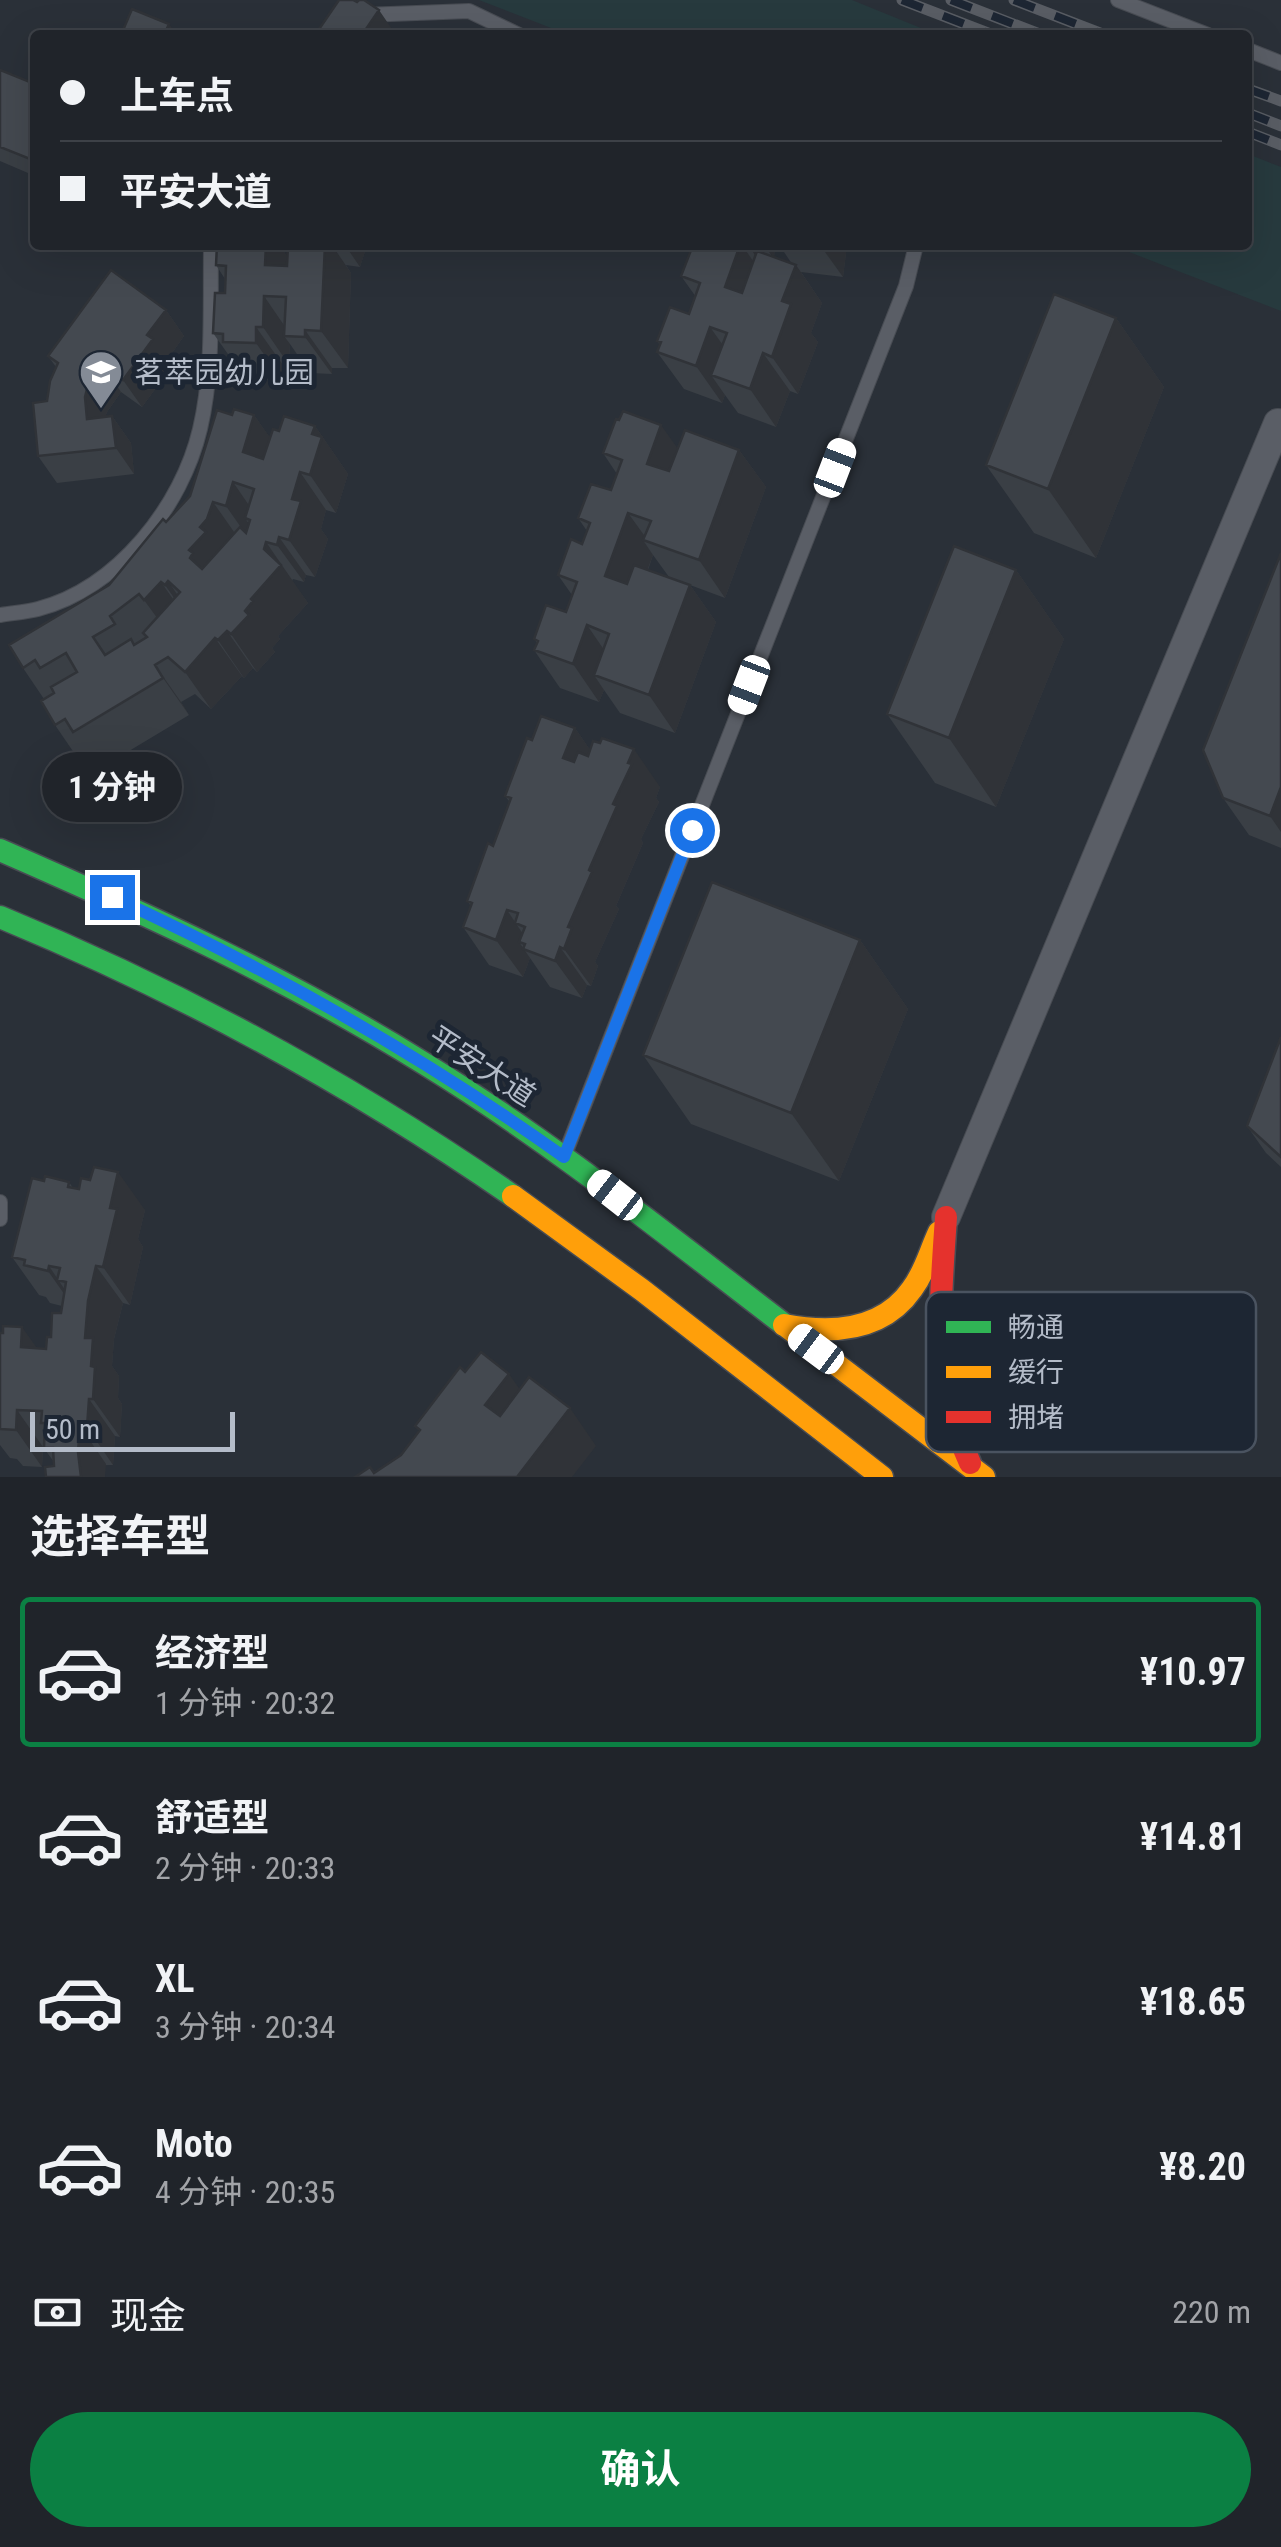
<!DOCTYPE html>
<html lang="zh">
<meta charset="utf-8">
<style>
body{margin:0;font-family:"Roboto Condensed","Noto Sans SC",sans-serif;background:#2d3036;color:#f1f3f6;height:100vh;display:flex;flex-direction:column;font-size:38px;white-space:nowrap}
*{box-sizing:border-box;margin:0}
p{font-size:32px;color:#a2a4a8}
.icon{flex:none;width:55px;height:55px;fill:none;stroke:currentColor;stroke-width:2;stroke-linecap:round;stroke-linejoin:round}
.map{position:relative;height:1477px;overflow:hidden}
.panel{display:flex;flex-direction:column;background:#20242a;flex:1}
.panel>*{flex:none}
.banner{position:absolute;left:30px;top:30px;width:1222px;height:220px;border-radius:10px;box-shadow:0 10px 40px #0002,0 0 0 2px #3d4147;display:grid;align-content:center;height:220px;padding:0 30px;background:#20242a}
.scale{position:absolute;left:30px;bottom:25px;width:205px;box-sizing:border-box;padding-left:10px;border:5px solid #b4bcc9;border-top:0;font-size:28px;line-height:35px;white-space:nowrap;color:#b4bcc9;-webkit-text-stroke:8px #1d2633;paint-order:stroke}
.end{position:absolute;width:45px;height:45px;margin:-22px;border:12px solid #1a73e8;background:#fff;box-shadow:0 0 0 5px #fff}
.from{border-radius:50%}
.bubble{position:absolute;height:70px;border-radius:35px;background:#20242a;box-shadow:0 10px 40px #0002,0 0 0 2px #3d4147;font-size:32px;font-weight:700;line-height:70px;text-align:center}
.car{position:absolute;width:30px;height:60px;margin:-30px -15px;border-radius:12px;box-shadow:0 0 8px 2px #0007;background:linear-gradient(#fff 24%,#345 0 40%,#fff 0 76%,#345 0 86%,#fff 0)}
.banner b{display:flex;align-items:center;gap:35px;height:95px;font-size:38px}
.banner b+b{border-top:2px solid #3d4147}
.banner i{width:25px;height:25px;background:#f1f3f6}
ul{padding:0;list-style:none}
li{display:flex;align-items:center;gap:30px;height:150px;margin:0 20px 15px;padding:0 10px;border:5px solid transparent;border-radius:10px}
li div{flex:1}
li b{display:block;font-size:38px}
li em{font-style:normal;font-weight:700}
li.selected{border-color:#0b8043}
li>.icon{width:90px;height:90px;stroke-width:1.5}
h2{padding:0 30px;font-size:45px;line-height:120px}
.pay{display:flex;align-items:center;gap:25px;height:110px;padding:0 30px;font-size:38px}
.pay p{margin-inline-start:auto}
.action{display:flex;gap:20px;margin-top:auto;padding:20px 30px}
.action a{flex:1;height:115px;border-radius:60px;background:#0b8043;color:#fff;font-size:40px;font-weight:700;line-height:115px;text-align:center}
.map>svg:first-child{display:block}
</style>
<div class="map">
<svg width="1281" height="1477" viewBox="0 0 1281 1477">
<rect width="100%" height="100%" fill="#2a3038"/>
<!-- green -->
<path fill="#273a3e" d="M479 0H852L938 35H569Z
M1248 154 1281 167V311L1111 245H1248Z"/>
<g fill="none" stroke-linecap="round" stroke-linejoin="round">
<!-- lane casing -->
<g stroke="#484c53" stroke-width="16">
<path id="lane" d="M1118 0 1208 35
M364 15 469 11 519 35
M1248 50 1281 63
M0 615C12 613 26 612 38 609 118 588 182 506 200 429 214 370 210 305 211 245
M565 1154 906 286 916 245
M0 1202V1219"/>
</g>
<!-- street casing -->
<g stroke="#484c53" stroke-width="30">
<path id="street" d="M946 1217 1278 423"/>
</g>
<!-- fast casing -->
<g stroke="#484c53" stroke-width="25">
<path id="fast" d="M0 850C147 914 289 979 425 1064 552 1142 668 1236 786 1326
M0 917C182 992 351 1084 513 1196"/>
</g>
<!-- slow casing -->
<g stroke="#484c53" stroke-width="25">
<path id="slow" d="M513 1196 642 1290 882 1477
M784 1325C831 1334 882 1332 912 1289 925 1272 930 1251 939 1232
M786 1326 984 1477"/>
</g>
<!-- jam casing -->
<g stroke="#484c53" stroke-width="25">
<path id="jam" d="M946 1217C940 1307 932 1379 970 1463"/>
</g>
<!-- lane -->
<use href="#lane" stroke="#5a5e66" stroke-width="14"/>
<!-- street -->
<use href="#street" stroke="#5a5e66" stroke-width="28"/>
<!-- fast -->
<use href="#fast" stroke="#30b455" stroke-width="22"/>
<!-- slow -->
<use href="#slow" stroke="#ff9f0a" stroke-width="22"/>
<!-- jam -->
<use href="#jam" stroke="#e5322d" stroke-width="22"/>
<!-- rail casing -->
<g stroke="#595d64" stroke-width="11">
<path id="rail" d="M902 0 993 35
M951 0 1042 35
M1014 0 1105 35
M1248 89 1281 101
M1248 113 1281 126
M1248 132 1281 145"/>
</g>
<!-- rail -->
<use href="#rail" stroke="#1d2633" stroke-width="8" stroke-dasharray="22" stroke-linecap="butt"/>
</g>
<!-- wall -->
<path fill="#3a3f45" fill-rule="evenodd" d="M0 70 35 84V176L0 161Z
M217 245H279L287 256 288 245H367L360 267 346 265 351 273 348 368H332V374L310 373 290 344 289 365H283L282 380H249L243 371H240L213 333 225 293V279L216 265Z
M693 245H847L843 277 801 272 822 303 811 333 818 342 798 394 790 391 776 427 738 413 725 395 722 403 684 389 657 352 660 345 657 341 689 314 696 297 681 276ZM775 248 782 249 792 264 774 257Z
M166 310 184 336 167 360 172 366 142 407 121 392 107 412 105 417 112 416 131 443 134 474 57 483 38 456 56 367 48 356Z
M1116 318 1164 387 1096 558 1034 533 986 465Z
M232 415H254L270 438 279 431 315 426 348 474 336 513 326 510 321 529 328 539 315 577 306 575 304 582 293 579 292 581 308 603 278 636 280 639 272 648 275 652 257 672 253 668 244 678 242 676 211 709 195 694 181 702 189 715 99 769 91 757 81 763 55 725 44 699 23 668 109 585 190 496Z
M678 449 739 450 766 487 725 598 690 585 716 622 675 733 620 713 604 690 599 702 560 688 534 650 537 643 534 639 566 612 572 595 558 575 582 544 587 531 578 518 611 490 617 474 603 453ZM653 555 669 577 648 570Z
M1281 553V848L1249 835 1223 798Z
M1016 570 1064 639 996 807 935 783 887 714Z
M575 728 590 750 660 787 656 798 659 802 641 839 643 843 616 906 619 909 595 962 598 966 591 986 587 985 582 998 550 987 530 958 523 977 489 965 463 927 471 906 467 901 493 846 509 801 505 796 532 740Z
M860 940 908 1009 839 1181 691 1124 643 1055Z
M1281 1037V1167L1266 1153 1247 1126Z
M44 1181 69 1182 73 1188 145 1210 138 1239 143 1247 130 1305 123 1303 114 1339 112 1366 119 1376 118 1398 122 1404 120 1437 115 1436 113 1465 54 1466V1462L43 1447 42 1467 23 1466 17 1459 10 1458 0 1445V1333L37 1348 46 1349 61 1313 62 1306 50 1303 46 1297 39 1295 12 1257Z"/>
<!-- shaded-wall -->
<path fill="#303338" d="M379 10 396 35H362Z
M169 24 177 35H164Z
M266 245H279L287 256 293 272 265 265Z
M318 245H332L351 273 348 368 321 331Z
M345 245H367L360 267Z
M732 245H742L760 271 751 324 725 287Z
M748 245H759L768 259 766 271Z
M764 245H773L775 248 774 259Z
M820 245H847L843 277Z
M796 265 822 303 811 333 818 342 798 394 772 357 782 301Z
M264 296 290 334 284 336 290 344 289 365 263 327Z
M166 310 184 336 167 360 172 366 142 407 123 380 147 335Z
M1116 318 1164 387 1096 558 1048 489Z
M256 327 283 365 282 380 256 343Z
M710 327 737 365 711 375 725 395 722 403 696 366Z
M305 330 332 368V374L305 337Z
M763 353 790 391 776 427 750 389Z
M103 365 121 392 107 412 103 424 87 419 85 397 88 385Z
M254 415 281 453 269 490 243 452Z
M112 416 131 443 134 474 116 448Z
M661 425 688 463 673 501 647 464Z
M315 426 348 474 336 513 310 475 312 434Z
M739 450 766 487 725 598 699 560Z
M300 472 326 510 321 529 328 539 315 577 289 540 292 499Z
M233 482 259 520 245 518 255 533 252 543 226 506Z
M213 502 239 539 216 587 190 558 189 550Z
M628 513 649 542 643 540 653 555 631 613 605 576Z
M279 537 306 575 304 582 277 545Z
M266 542 308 603 278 636 280 639 272 648 275 652 257 672 231 634 251 599Z
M1016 570 1064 639 996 807 949 738Z
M168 581 194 619 191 622 165 585Z
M161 582 187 619 171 637 144 600Z
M690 585 716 622 675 733 649 695Z
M587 625 613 663 594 675 604 690 599 702 573 664Z
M227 631 253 668 244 678 218 640Z
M215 638 242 676 211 709 185 672Z
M155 665 181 702 189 715 163 678Z
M575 728 601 766 590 796 563 758Z
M634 749 660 787 656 798 659 802 641 839 643 843 616 906 619 909 595 962 598 966 591 986 564 949 568 927Z
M1281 787V832L1270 816Z
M507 910 533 949 519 942 530 958 523 977 496 940Z
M860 940 908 1009 839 1181 791 1113Z
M560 947 587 985 582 998 555 961Z
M118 1172 145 1210 138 1239 143 1247 130 1305 103 1267 110 1208Z
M49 1266 75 1305 74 1308 48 1271Z
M96 1266 123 1303 114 1339 112 1366 119 1376 118 1398 122 1404 120 1437 93 1399 91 1366 85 1338 88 1301Z
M22 1327 49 1365 21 1347Z
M509 1374 535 1411 512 1443 485 1405Z
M89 1399 115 1436 113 1465 87 1427Z
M570 1408 596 1446 572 1477H517Z
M17 1410 43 1447 42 1467 16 1430Z
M80 1426 106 1464 105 1477H81L78 1452Z"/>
<!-- building -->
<path fill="#444950" stroke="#303338" stroke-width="2.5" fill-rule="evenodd" d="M339 0H353L357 2 359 0H364L379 10 362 35H315Z
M132 9 169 24 164 35H121Z
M0 70 35 84V161L0 147Z
M217 245H266L265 265 287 266 288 245H325L321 331 305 330V337L284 336 286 297 264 296 263 327H256V343L223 342V334L213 333 215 293H225L226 266 216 265Z
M693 245H732L739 248 725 287 742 293 757 251 796 265 782 301 791 304 772 357 763 353 750 389 711 375 727 333 710 327 696 366 657 352 661 342 657 341 670 307 689 314 700 283 681 276Z
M111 270 166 310 147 335 153 339 123 380 103 365 88 385 85 397 87 419 112 416 116 448 38 456 33 403 47 401 50 381 58 363 48 356Z
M1054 294 1116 318 1048 489 986 465Z
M234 409 254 415 243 452 263 459 273 429 279 431 284 416 315 426 312 434 322 437 310 475 300 472 292 499 301 501 289 540 279 537 277 545 266 542 264 549 281 565 251 599 253 601 245 611 249 615 231 634 227 631 218 640 215 638 185 672 168 657 155 665 163 678 73 732 65 719 55 725 41 701 54 693 51 687 77 672 66 653 40 668 35 660 23 668 9 645 109 585 163 519 166 522 190 496 217 410 232 415ZM233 482 254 489 245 518 250 520 246 533 240 527 202 569 190 558 193 553 189 550 206 532 200 527 207 519 213 502 226 506ZM168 581 180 592 143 633 147 637 134 645 131 639 105 655 93 637 115 624 110 616 139 594 144 600 161 582 165 585Z
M623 411 661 425 647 464 669 471 685 430 739 450 699 560 643 540 651 521 628 513 605 576 627 584 634 565 690 585 649 695 594 675 609 634 587 625 573 664 534 650 538 641 534 639 546 605 566 612 577 582 558 575 571 539 582 544 590 523 578 518 591 484 611 490 622 460 603 453 616 419 619 420Z
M954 546 1016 570 949 738 887 714Z
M1281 553V787L1270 816 1223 798 1203 750Z
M541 716 575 728 563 758 574 762 578 752 588 756 593 741 600 743 602 738 634 749 628 763 632 764 613 804 617 806 589 870 592 872 568 927 572 928 564 949 560 947 555 961 523 949 525 944 519 942 525 927 515 923 518 913 507 910 496 940 463 927 472 903 467 901 488 843 493 846 511 798 505 796 527 738 532 740Z
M712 882 860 940 791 1113 643 1055Z
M1281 1037V1157L1247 1126Z
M94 1167 118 1172 110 1208 117 1209 103 1267 96 1266 88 1301 85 1338H93L91 1366 95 1367 93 1399H89L87 1427 80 1426 78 1452 81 1477H46L45 1467 54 1466 53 1448H44L45 1423H41L42 1411 17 1410 16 1430 0 1429V1333H3V1326L22 1327 21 1347 46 1349 47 1337H51L52 1313H61L66 1282 57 1280 60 1268 49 1266 48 1271 24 1265 25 1260 12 1257 32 1178 44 1181 45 1176 69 1182 68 1187 79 1189 81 1178 90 1180Z
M481 1352 509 1374 485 1405 500 1416 529 1377 570 1408 517 1477H355L370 1467 374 1473 401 1455 420 1430 415 1426 460 1367 465 1372Z"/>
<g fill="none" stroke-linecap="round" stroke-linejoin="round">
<!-- route -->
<path stroke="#1a73e8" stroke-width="12" d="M112 897C271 970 421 1055 564 1157L692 830"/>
</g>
<!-- icons -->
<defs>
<g id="school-pin" transform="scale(2.25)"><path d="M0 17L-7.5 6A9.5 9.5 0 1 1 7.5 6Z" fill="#848b96" stroke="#1d2633"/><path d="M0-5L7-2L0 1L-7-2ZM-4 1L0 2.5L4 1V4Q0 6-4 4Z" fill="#fff"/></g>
</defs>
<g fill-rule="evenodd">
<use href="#school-pin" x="101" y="372"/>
</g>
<g text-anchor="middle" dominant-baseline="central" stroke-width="10" stroke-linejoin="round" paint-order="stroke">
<!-- poi labels -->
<g font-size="30" fill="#b4bcc9" stroke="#1d2633" text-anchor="start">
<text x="134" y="372">茗萃园幼儿园</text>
</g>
<!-- street labels -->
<g font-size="30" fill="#b4bcc9" stroke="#1d2633">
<text transform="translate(482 1066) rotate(33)">平安大道</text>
</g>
</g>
<!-- legend -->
<rect x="926" y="1292" width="330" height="160" rx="15" fill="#1d2633" stroke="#4a5360" stroke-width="2.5"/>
<rect x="946" y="1321" width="45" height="12" fill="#30b455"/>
<rect x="946" y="1366" width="45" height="12" fill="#ff9f0a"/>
<rect x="946" y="1411" width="45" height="12" fill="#e5322d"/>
<g font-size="28" fill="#b4bcc9">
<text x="1008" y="1337">畅通</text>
<text x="1008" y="1382">缓行</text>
<text x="1008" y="1427">拥堵</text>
</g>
</svg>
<div class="scale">50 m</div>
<i class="end from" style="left:692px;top:830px"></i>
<i class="end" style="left:112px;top:897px"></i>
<div class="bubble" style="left:42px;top:752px;width:140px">1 分钟</div>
<i class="car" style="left:835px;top:468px;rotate:21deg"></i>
<i class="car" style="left:749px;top:685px;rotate:201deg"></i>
<i class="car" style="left:615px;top:1195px;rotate:308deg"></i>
<i class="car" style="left:816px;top:1349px;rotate:307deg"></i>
<div class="banner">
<b><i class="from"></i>上车点</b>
<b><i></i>平安大道</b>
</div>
</div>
<section class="panel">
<h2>选择车型</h2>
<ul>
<li class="selected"><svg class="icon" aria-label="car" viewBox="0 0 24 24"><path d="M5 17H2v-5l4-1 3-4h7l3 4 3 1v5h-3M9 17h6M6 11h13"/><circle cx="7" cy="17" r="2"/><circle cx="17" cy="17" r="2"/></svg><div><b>经济型</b><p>1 分钟 · 20:32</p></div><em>¥10.97</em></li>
<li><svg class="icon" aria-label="car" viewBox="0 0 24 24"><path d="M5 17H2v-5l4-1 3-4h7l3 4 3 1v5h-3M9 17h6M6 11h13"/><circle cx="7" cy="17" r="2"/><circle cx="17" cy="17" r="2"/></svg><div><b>舒适型</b><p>2 分钟 · 20:33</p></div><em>¥14.81</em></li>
<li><svg class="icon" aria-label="car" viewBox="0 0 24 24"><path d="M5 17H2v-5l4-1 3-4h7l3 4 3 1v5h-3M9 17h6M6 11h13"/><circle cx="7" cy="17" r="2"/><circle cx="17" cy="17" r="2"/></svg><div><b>XL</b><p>3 分钟 · 20:34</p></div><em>¥18.65</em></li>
<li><svg class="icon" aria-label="car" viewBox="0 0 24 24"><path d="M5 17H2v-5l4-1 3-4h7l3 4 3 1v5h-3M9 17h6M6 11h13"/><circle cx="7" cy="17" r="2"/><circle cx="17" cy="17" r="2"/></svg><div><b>Moto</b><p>4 分钟 · 20:35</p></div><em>¥8.20</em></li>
</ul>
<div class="pay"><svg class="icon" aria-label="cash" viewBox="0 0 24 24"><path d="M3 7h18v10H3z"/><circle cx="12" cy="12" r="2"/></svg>现金<p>220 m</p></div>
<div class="action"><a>确认</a></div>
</section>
